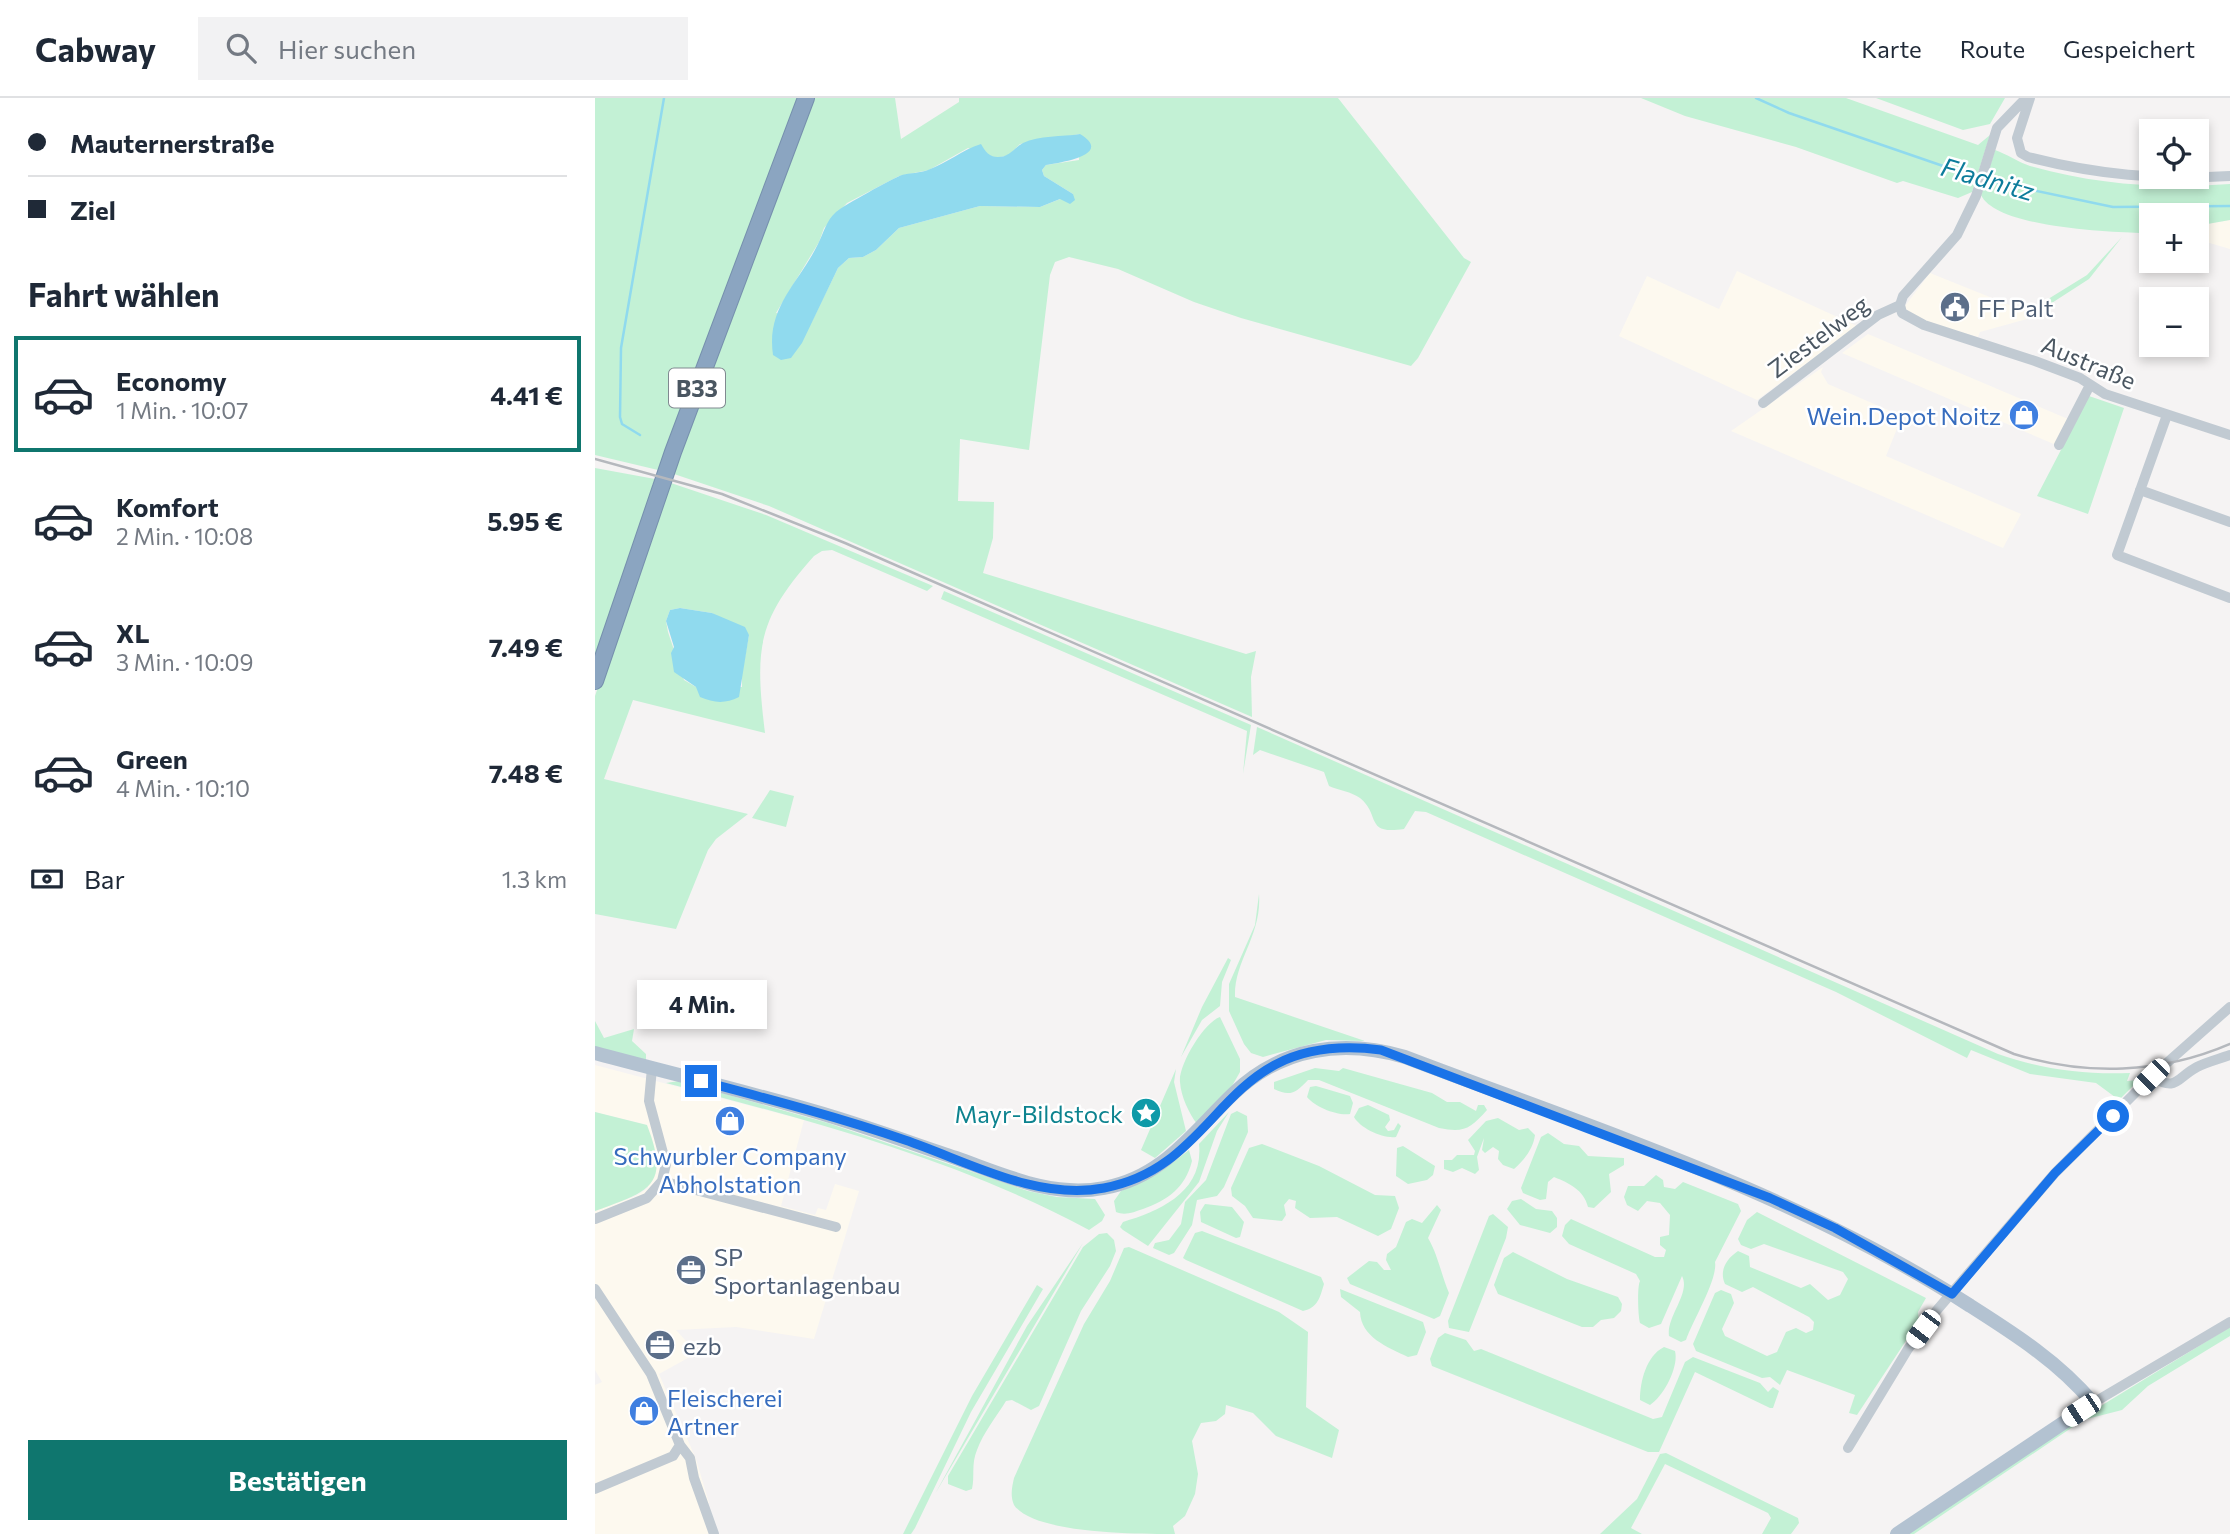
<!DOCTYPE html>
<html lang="de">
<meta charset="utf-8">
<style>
body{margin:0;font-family:Commissioner,sans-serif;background:#f2f2f3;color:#1f2937;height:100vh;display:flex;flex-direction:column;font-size:26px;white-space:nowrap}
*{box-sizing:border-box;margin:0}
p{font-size:23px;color:#747a83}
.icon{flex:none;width:38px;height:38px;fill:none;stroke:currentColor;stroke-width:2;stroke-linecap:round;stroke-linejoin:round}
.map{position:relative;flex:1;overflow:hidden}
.details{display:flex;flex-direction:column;background:#fff;width:595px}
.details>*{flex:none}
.guide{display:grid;align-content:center;height:154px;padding:0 28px;background:#fff}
.controls{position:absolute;left:1544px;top:21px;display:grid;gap:14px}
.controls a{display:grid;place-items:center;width:70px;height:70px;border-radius:0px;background:#fff;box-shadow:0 4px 10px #0003;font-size:35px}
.end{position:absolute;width:32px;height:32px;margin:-16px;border:9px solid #1a73e8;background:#fff;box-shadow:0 0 0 4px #fff}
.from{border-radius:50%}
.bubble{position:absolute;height:49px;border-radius:0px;background:#fff;box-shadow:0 4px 10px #0003;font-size:23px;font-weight:700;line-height:49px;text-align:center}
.car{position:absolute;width:21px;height:42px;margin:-21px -10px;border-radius:9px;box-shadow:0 0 5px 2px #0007;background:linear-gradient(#fff 24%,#345 0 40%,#fff 0 76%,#345 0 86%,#fff 0)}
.guide b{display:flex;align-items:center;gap:24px;height:66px;font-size:26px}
.guide b+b{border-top:2px solid #e0e1e3}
.guide i{width:18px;height:18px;background:#1f2937}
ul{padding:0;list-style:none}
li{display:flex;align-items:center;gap:21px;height:116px;margin:0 14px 10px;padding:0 14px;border:4px solid transparent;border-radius:0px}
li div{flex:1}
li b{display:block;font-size:26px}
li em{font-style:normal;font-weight:700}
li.current{border-color:#0f766e}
li>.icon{width:63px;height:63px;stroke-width:1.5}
h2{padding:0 28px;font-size:32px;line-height:84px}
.pay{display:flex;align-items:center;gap:18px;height:77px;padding:0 28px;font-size:26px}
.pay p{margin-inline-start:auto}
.cta{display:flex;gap:14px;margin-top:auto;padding:14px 28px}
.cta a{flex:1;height:80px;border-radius:0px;background:#0f766e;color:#fff;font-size:28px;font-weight:700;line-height:80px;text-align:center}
header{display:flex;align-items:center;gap:42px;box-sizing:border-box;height:98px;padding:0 35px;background:#fff;border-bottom:2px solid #e0e1e3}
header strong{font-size:33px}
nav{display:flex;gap:38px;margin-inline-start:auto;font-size:24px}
.search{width:490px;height:63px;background:#f2f2f3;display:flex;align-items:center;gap:18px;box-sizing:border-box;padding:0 24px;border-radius:0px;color:#747a83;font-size:26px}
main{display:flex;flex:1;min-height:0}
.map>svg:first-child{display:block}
</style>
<header>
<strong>Cabway</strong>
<div class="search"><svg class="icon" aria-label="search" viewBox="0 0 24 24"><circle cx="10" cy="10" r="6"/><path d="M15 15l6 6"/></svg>Hier suchen</div>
<nav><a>Karte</a><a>Route</a><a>Gespeichert</a></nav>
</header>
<main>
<section class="details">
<div class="guide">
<b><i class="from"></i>Mauternerstraße</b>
<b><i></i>Ziel</b>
</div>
<h2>Fahrt wählen</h2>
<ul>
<li class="current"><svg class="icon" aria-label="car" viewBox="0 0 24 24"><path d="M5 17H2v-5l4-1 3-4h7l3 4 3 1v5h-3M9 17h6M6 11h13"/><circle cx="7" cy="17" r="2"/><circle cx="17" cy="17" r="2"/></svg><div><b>Economy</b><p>1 Min. · 10:07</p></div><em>4.41 €</em></li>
<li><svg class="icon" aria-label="car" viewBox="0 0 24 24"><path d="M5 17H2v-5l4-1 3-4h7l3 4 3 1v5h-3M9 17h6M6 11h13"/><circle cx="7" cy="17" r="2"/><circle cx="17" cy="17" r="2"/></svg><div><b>Komfort</b><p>2 Min. · 10:08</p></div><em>5.95 €</em></li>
<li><svg class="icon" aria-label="car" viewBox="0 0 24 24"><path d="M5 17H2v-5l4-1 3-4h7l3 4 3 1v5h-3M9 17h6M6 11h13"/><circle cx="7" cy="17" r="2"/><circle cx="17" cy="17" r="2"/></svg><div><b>XL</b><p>3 Min. · 10:09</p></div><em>7.49 €</em></li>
<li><svg class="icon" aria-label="car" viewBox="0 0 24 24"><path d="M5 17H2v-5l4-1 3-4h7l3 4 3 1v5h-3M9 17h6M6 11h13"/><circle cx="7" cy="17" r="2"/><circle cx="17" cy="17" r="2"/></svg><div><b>Green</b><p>4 Min. · 10:10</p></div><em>7.48 €</em></li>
</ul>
<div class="pay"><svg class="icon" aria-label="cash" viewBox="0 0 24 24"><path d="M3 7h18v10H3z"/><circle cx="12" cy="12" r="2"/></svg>Bar<p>1.3 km</p></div>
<div class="cta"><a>Bestätigen</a></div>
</section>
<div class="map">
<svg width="1635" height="1436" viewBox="0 0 1635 1436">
<rect width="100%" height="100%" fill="#f5f3f3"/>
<!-- commercial -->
<path fill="#fdf9ef" d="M1635 122V151L1601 141V128Z
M1142 173 1262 228 1162 302 1024 238 1052 178 1124 211Z
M1335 175 1432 214V221L1385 234 1383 239 1331 224 1312 213 1310 208Z
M1273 236 1473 321 1461 347 1247 255Z
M1228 269 1226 274 1233 286 1307 318 1291 358 1426 416 1408 450 1136 333Z
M0 967 209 1022 186 1108 220 1117 223 1110 231 1112 240 1086 264 1093 219 1241 141 1229 81 1232 102 1255 64 1276 101 1361 114 1405 104 1407 114 1436H0V1287L7 1284 0 1272V1113L41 1098 53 1090 52 1027 0 1014Z"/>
<!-- green -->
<path fill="#c3f1d5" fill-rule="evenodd" d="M0 0H206L69 364 66 363 63 372 0 357Z
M217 0H300L306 41 364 4V0H743L869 160 876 164 823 260 816 268 646 220 599 204 523 171 474 159 460 164 455 177 434 352 365 341 363 403 399 404 398 440 388 475 651 556 661 553 656 579 657 619 174 408 76 375ZM485 36 484 62 451 67 447 72 449 78 478 96 445 109 385 108 304 130 281 152 268 159 254 160 243 170 217 223 181 215 224 144 229 130 252 105 304 78 334 72 373 50 402 60 414 57 425 46Z
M1046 0H1251L1383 47 1395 37 1377 94 1363 100 1308 83 1302 85 1201 49 1090 18Z
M1281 0H1410L1395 26 1368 32Z
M1400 52C1412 56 1423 64 1435 68 1502 87 1566 91 1635 86V122L1601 128V117H1556V135H1544C1510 134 1401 129 1386 97Z
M1527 139 1494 181 1432 221V214L1492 177Z
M1494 298 1529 310 1493 416 1442 398Z
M0 370 60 381 57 388 60 389 0 565Z
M73 384 171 417 338 488 332 493 237 452 227 453 219 458C161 523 160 551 170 635L38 602 9 681 153 716 121 741 113 752 81 831 0 816V598ZM85 510 117 515 154 537 147 575V589H101L89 582 73 534 71 523 75 512Z
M349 493 656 627 648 676 652 633 346 501Z
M662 629 1403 956C1446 971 1490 977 1535 975L1532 983 1544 982 1524 1002 1501 985 1435 976 1376 952 1372 960 1241 894 831 714 820 713 809 731C769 737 786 717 765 700 757 694 743 692 734 688L729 674 665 652 658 657Z
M175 692 199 698 191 729 157 720Z
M664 796C667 838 639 862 640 899L770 943 731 942 668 959 656 955 649 946 634 913V886L660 827Z
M633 860 636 862 627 884 625 908 607 922 586 959 607 909Z
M625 919 645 961V974L637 988 602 1026C594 1015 586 999 585 984 583 968 609 924 625 919Z
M0 923 9 940 39 931 37 943 51 956V962L0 949Z
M720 970 744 973 748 970 837 995 852 1004H865L881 1013 883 1007H889L892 1012C875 1031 869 1035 844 1030L724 982H713C701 995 695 999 679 991V984Z
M581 971 579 984 591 1033 560 1060 546 1052Z
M84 983 233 1025 433 1093 462 1099 500 1101 510 1117 507 1123 494 1132C362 1061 214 1022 71 985Z
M721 988 755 998 758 1005 755 1016C742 1018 720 1009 712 999L715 989Z
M773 1007 794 1017 795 1022 790 1029 793 1033 799 1032 803 1025 806 1028 801 1039C788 1041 765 1030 759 1019L764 1010Z
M642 1013 652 1018 653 1034 629 1089 622 1098 602 1102 597 1127 579 1155 574 1157 558 1150 560 1145 574 1142 586 1126 590 1104 611 1082 636 1016Z
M0 1014 52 1027C76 1089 54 1093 0 1113Z
M634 1014 622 1033 604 1084 553 1148 528 1132 525 1129 528 1124C565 1113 609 1094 604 1046Z
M903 1020 924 1032 933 1030 940 1037C938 1051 930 1061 919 1071L908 1067 903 1061 904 1053 898 1049 890 1055 887 1052 889 1040 882 1059 884 1072 880 1076 867 1070 858 1074 849 1071V1062H857L862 1057H879L880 1053 873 1042 891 1023Z
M953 1035 969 1046 984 1048 993 1058 1029 1060V1067L1014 1076 1016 1094 999 1110 993 1109C989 1092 974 1085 959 1079L953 1084 951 1101 945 1102 928 1095 926 1090 946 1039Z
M667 1046 724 1068 780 1097 800 1098 804 1110 796 1131 783 1138 742 1119 715 1120 700 1110 701 1103 694 1101 689 1107 691 1117 687 1123 658 1120 650 1108 637 1098 636 1090 654 1050Z
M808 1048 840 1068 838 1077 832 1082 813 1086 801 1078 802 1050Z
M594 1052 597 1063C590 1090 573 1102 548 1111 539 1114 530 1118 521 1114L519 1103 526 1093 564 1075Z
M1061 1077 1068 1082 1069 1089 1080 1091 1088 1084 1143 1106 1146 1113 1120 1164C1123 1181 1098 1222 1091 1242L1086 1244 1074 1238C1071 1219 1096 1195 1087 1178L1066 1226 1054 1230 1045 1225C1043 1218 1042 1189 1045 1183L1041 1176 974 1146 967 1138 970 1127 976 1121 1060 1159H1069L1071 1152 1065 1147V1139L1074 1137 1075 1117 1065 1105 1052 1103 1043 1113 1032 1107 1029 1099 1033 1088H1049Z
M926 1101 941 1111 957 1113 962 1120V1129L955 1135 925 1127 912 1111 917 1103Z
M610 1106 637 1109 649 1124 645 1139 641 1140 606 1124 605 1114Z
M842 1107 846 1112 833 1140C843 1157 846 1176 854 1195L845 1218 839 1221 755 1186 752 1180 774 1163 782 1164 789 1172H796L791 1162 792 1156 801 1149 811 1124 817 1121 827 1125Z
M1162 1114 1331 1200 1323 1214 1324 1223 1262 1317 1254 1315 1260 1297 1192 1272 1185 1287 1175 1279 1167 1280 1101 1253 1098 1246 1120 1195 1126 1192 1136 1196 1139 1205 1127 1231 1130 1238 1172 1258 1182 1254 1191 1234 1201 1230 1211 1235 1218 1232 1219 1224 1214 1219 1158 1189 1147 1194 1130 1186C1124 1173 1131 1161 1143 1153L1154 1158 1155 1169 1206 1190 1215 1186 1233 1202 1245 1197 1253 1181 1248 1174 1169 1146 1156 1151 1146 1147 1143 1141 1152 1122Z
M898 1116 913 1129 911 1140 874 1234 854 1230 853 1223 894 1118Z
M607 1133 726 1179 729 1186C725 1199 723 1210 708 1213L591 1162 588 1160 600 1135Z
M512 1135 519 1142 521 1153 515 1168 486 1213 444 1308 436 1312 417 1302 411 1303C402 1318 388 1335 382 1352 376 1366 380 1378 377 1391L371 1393 353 1386V1378L488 1149 504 1136Z
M488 1145 340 1396 432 1228Z
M534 1149 684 1214 713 1234 711 1309 744 1332 737 1360 681 1338 658 1315 631 1307 630 1316 621 1323 606 1325 597 1343 603 1376 600 1396 590 1418 578 1428 580 1436C544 1436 438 1436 419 1407 415 1398 417 1389 419 1380L489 1226 515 1183 529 1150Z
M918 1154 972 1181 1023 1199 1027 1206 1026 1213 1019 1220 1006 1222 998 1229H987L903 1196 899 1187 909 1160Z
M442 1187 448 1191 376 1314 320 1430 316 1436H308L377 1298Z
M745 1191 828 1224 831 1234 822 1257 813 1259C792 1249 766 1239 765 1214L746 1199Z
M1635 1229V1238L1553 1288 1527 1312 1488 1322 1319 1436H1312L1473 1328Z
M850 1235 871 1242 879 1253 886 1251 1058 1321 1067 1319 1090 1264 1098 1259 1165 1285 1173 1294 1178 1289 1184 1293 1178 1310H1175L1100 1274 1064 1354H1053L837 1268 835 1261 843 1240Z
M1069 1249 1080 1253C1084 1269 1069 1298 1055 1307L1045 1302C1045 1284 1051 1258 1069 1249Z
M1071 1355 1203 1420 1204 1425 1196 1436H1167L1176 1420 1173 1415 1070 1366 1036 1430 1047 1436H1005L1042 1401 1065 1356Z"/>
<!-- water -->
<path fill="#90daee" d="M485 36C520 57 463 65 451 67L447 72 449 78 478 96 480 102 475 106 465 101 445 109 385 108 304 130 281 152 268 159 254 160 243 170 207 245 196 260 186 262 178 257C171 209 204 185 223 146 229 134 231 123 241 114 248 108 298 80 307 77 315 75 325 75 333 72 352 65 367 52 386 46 390 53 394 59 403 59 414 59 419 50 428 45 444 37 467 39 485 36Z
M85 510 117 515 150 529 154 537 144 599C130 606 119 605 105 599L101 589 79 574 76 555 79 549 71 523 75 512Z"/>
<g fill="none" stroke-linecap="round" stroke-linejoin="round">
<!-- stream -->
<path stroke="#90daee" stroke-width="2.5" d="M1161 0 1194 15 1383 80
M1390 82 1518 109 1635 108
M45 337 27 326 25 319 26 250 69 0"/>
<!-- highway casing -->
<g stroke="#7690ad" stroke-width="18">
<path id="highway" d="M0 583 78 354 211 0"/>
</g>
<!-- minor -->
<path stroke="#c1cad2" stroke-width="10" d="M1431 0 1402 30 1381 98 1362 137 1308 198 1305 207 1307 215 1329 227 1440 263 1485 280 1510 296 1635 337
M1435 0 1422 40 1426 55 1433 59C1503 77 1563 82 1635 78
M1168 305 1283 217 1305 207
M1572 317 1522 457 1635 500
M1464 347 1495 287
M1545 392 1635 424
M1556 979C1583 994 1581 980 1602 969 1612 964 1624 961 1635 957
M67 1083 241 1129
M0 1121 52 1100 67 1083 71 1066 54 1003 57 970
M0 1191 56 1276 85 1347 95 1360 99 1380 119 1436
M1498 1305 1635 1224
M1253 1350 1313 1251 1342 1212 1460 1075 1556 979 1635 909
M0 1391 78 1358 85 1347"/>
<!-- major -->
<path stroke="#b3c2d1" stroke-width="14" d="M0 955C78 976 158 995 235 1018 278 1031 319 1046 361 1060 409 1077 457 1100 509 1090 569 1079 598 1034 639 995 687 949 748 941 810 959 1002 1032 1201 1095 1374 1207 1418 1235 1464 1264 1498 1305L1302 1436"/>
<!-- highway -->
<use href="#highway" stroke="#8ba5c1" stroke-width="16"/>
<!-- rail -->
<path stroke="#b5b8bd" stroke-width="2.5" d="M0 361 127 396 250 445 1419 956C1490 978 1566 976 1635 946"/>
</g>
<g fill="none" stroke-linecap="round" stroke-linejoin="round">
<!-- route -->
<path stroke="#1a73e8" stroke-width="9" d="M106 983C174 1001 243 1019 310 1042 372 1063 441 1103 509 1090 632 1067 623 931 786 952L1175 1100 1240 1130 1357 1196 1460 1075 1518 1018"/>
</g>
<!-- icons -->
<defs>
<g id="civic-disc" transform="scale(1.575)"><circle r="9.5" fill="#5c6f8a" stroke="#fff"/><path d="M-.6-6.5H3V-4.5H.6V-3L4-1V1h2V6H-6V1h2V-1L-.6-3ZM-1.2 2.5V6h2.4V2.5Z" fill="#fff"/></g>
<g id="shop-disc" transform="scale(1.575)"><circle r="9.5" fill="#3f7fe0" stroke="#fff"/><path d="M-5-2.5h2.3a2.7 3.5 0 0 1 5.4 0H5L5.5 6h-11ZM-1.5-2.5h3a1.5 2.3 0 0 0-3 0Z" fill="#fff"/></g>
<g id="sight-disc" transform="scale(1.575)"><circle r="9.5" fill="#0f9aa8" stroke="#fff"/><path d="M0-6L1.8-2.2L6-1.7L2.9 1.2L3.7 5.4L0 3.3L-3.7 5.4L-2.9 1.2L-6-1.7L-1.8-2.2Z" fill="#fff"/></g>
<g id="office-disc" transform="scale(1.575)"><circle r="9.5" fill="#5c6f8a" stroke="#fff"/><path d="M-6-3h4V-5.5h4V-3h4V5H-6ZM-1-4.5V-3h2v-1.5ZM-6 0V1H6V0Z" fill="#fff"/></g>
</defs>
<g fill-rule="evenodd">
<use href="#civic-disc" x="1360" y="209"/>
<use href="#shop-disc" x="1429" y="317"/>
<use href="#sight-disc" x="551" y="1015"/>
<use href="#shop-disc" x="135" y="1023"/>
<use href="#office-disc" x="96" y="1172"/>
<use href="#office-disc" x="65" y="1247"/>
<use href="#shop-disc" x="49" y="1313"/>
</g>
<g text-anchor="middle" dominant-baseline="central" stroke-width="5" stroke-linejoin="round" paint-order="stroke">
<!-- shield labels -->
<rect fill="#fff" stroke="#808990" stroke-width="2" x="74" y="270.5" width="56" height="39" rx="5"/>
<g font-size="23" font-weight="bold" fill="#4a5661">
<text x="102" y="290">B33</text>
</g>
<!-- service labels -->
<g font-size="24" fill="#4e5e75" stroke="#fff" text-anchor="start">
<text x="1383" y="209">FF Palt</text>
<text x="119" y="1158">SP<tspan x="119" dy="28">Sportanlagenbau</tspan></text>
<text x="88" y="1247">ezb</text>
</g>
<!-- street labels -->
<g font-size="24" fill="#4a5661" stroke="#fff">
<text transform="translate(1223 238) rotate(-37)">Ziestelweg</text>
<text transform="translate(1494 264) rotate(23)">Austraße</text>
</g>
<!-- shop labels -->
<g font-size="24" fill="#366cbe" stroke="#fff" text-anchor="end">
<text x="1406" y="317">Wein.Depot Noitz</text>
<text x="135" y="1057" text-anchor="middle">Schwurbler Company<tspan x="135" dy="28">Abholstation</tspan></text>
<text x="72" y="1299" text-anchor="start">Fleischerei<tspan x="72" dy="28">Artner</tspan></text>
</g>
<!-- culture labels -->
<g font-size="24" fill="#0d838f" stroke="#fff" text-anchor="end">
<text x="528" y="1015">Mayr-Bildstock</text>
</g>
<!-- water labels -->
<g font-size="26" font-style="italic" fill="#0c7c9b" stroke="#fff">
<text transform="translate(1393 80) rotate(16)">Fladnitz</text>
</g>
</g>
</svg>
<div class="controls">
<a><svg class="icon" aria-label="locate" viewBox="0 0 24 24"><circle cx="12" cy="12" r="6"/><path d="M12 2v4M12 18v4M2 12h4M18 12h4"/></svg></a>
<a>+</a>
<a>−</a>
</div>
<i class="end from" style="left:1518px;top:1018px"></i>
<i class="end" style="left:106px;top:983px"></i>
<div class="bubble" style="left:42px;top:882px;width:130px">4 Min.</div>
<i class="car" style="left:1556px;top:979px;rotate:225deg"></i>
<i class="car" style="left:1328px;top:1231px;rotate:217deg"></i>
<i class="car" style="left:1486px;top:1312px;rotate:237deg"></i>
</div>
</main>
